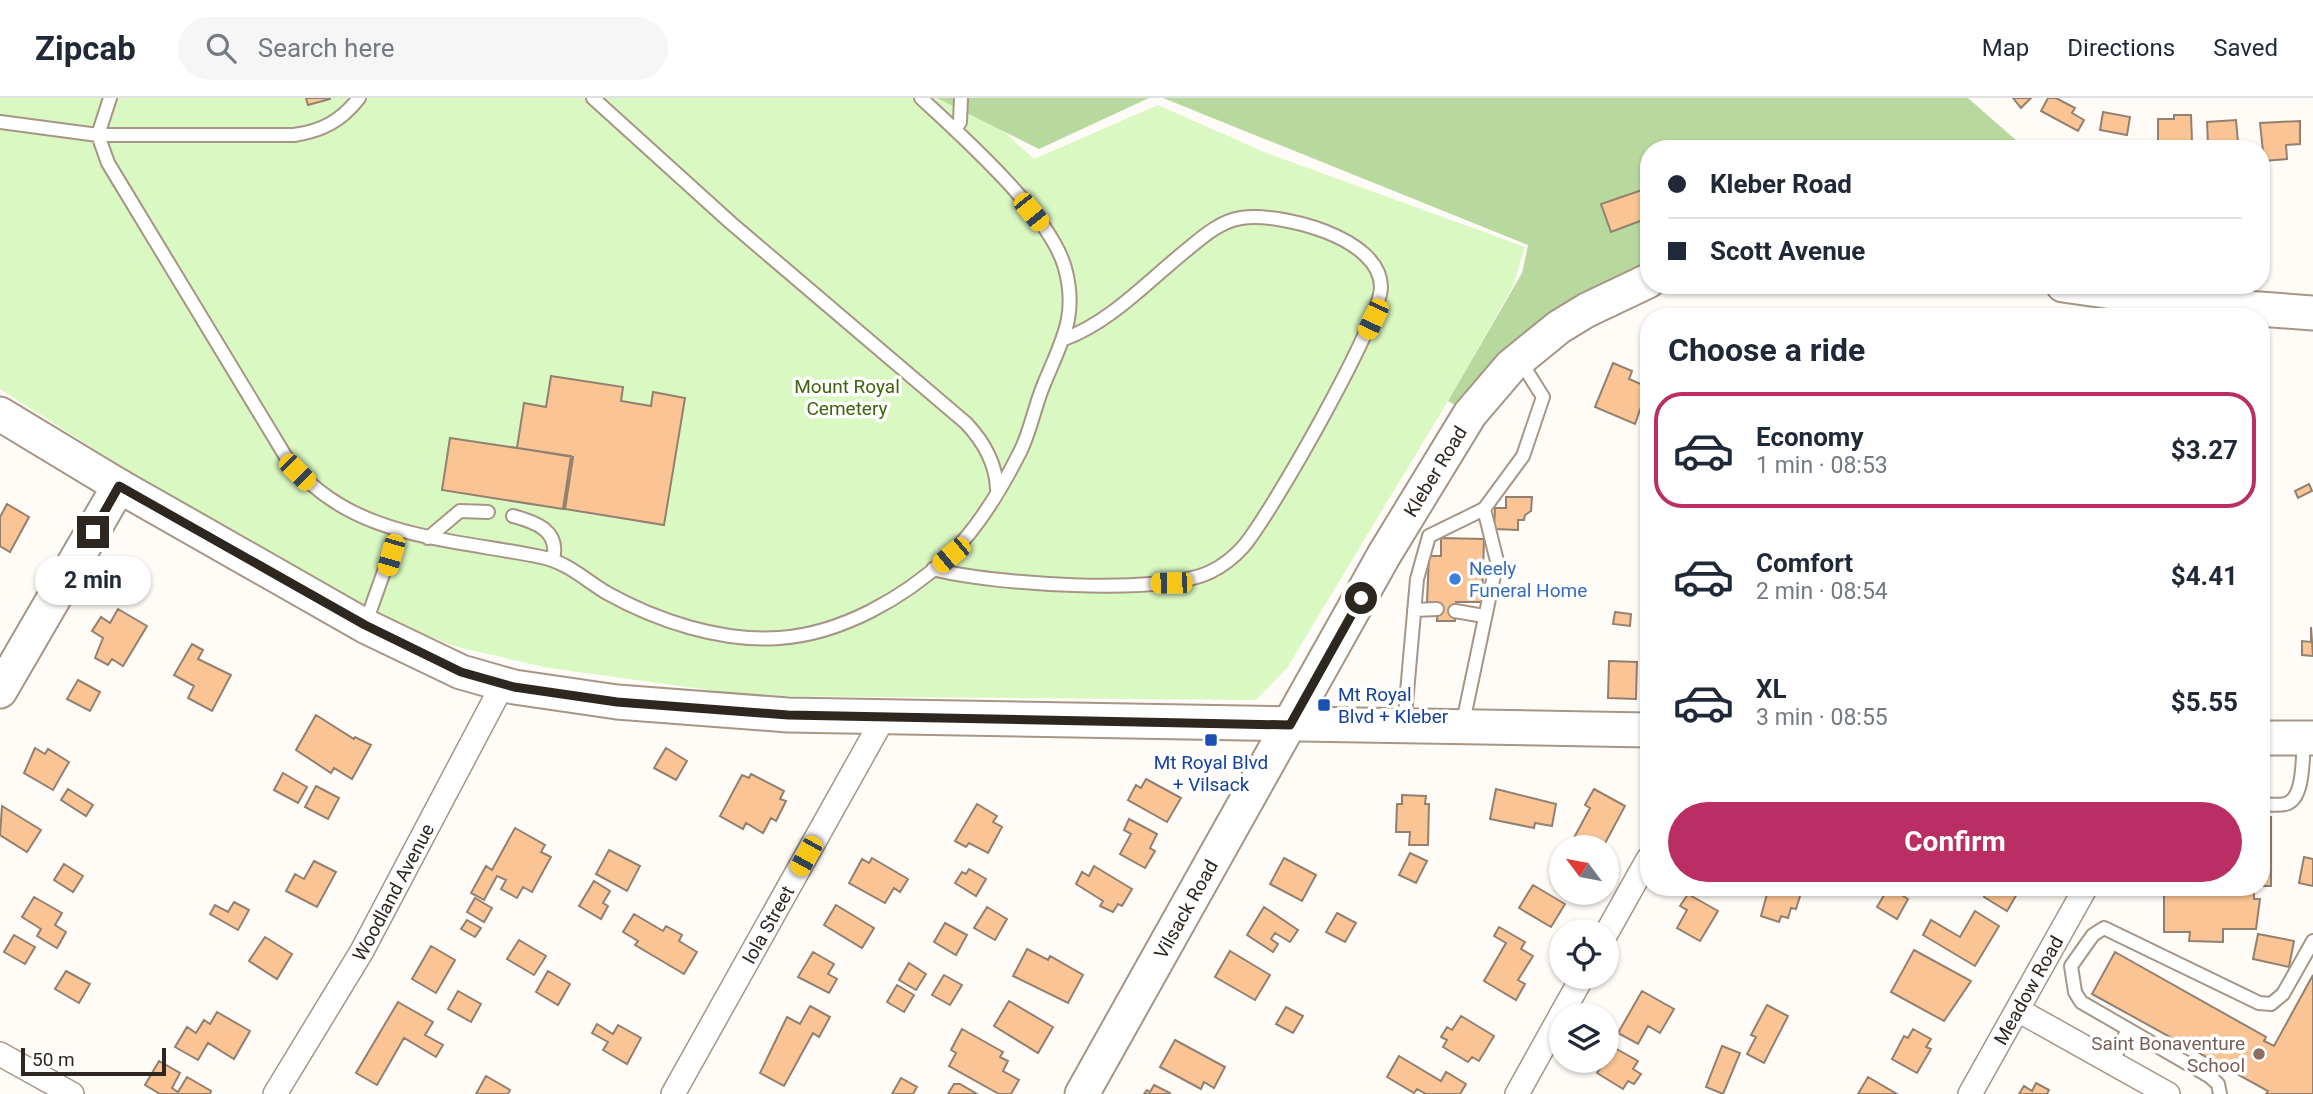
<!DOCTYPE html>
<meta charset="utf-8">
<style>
body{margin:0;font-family:Roboto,sans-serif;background:#f6f6f7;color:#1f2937;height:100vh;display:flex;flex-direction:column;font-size:26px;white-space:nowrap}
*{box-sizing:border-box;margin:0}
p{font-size:23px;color:#747a83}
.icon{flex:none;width:38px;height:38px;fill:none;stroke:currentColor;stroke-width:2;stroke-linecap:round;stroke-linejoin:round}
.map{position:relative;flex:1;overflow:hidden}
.panel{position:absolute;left:1640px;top:210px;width:630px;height:588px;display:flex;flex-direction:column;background:#fff;border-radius:28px;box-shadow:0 2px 5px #0004}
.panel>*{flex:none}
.banner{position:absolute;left:1640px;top:42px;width:630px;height:154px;border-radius:28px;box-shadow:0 2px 5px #0004;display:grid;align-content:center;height:154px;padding:0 28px;background:#fff}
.needle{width:46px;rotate:302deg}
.fabs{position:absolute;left:1549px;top:737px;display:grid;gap:14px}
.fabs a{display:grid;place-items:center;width:70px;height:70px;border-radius:50%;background:#fff;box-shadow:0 2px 5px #0004;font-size:35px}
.scale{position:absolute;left:21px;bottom:18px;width:145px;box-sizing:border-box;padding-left:7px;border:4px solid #2e2720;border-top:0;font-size:19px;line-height:24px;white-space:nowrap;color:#2e2720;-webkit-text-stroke:5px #fff;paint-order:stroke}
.end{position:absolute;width:32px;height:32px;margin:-16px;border:9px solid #2e2720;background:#fff;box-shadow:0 0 0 4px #fff}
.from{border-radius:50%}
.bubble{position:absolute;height:49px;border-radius:24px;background:#fff;box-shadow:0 2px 5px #0004;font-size:23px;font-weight:700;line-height:49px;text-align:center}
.car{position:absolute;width:21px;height:42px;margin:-21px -10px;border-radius:9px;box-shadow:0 0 5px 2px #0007;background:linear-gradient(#f5c518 24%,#345 0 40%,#f5c518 0 76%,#345 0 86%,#f5c518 0)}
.banner b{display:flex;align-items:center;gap:24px;height:66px;font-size:26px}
.banner b+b{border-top:2px solid #e0e1e3}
.banner i{width:18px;height:18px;background:#1f2937}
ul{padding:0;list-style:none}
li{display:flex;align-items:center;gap:21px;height:116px;margin:0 14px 10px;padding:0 14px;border:4px solid transparent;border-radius:28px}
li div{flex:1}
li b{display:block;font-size:26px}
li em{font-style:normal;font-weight:700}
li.on{border-color:#bb2e63}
li>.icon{width:63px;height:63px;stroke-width:1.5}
h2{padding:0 28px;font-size:32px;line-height:84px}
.cta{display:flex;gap:14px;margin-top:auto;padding:14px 28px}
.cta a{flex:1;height:80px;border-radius:42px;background:#bb2e63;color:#fff;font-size:28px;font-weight:700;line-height:80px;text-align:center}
header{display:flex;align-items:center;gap:42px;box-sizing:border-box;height:98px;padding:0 35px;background:#fff;border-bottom:2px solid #e0e1e3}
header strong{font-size:33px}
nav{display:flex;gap:38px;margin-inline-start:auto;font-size:24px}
.search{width:490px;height:63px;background:#f6f6f7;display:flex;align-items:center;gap:18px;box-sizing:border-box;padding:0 24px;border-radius:38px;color:#747a83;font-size:26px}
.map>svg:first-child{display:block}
</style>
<header>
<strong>Zipcab</strong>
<div class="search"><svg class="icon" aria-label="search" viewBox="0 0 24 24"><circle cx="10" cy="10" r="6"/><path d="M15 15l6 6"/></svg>Search here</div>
<nav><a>Map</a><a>Directions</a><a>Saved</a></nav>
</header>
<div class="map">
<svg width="2313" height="996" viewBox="0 0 2313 996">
<rect width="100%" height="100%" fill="#fffbf7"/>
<!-- green -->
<path fill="#daf8c2" d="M0 0H973L974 6 1034 61 1158 7 1264 54 1525 149 1513 188 1448 303 1287 570 1256 602 753 598 549 570 457 549 405 529 285 464 127 372 0 291Z"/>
<!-- forest -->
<path fill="#b8d99d" d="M937 0H1149L1039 51Z
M1163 0H1968L2026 51H1648V183L1620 195 1470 316 1448 303 1522 175 1528 147Z"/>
<!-- building -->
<path fill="#fac494" stroke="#928071" stroke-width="2" d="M306 0H330V1L308 7Z
M2013 0H2031L2021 10Z
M2048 0H2056L2075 10 2072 15 2084 22 2078 33 2041 13Z
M2103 14 2130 19 2127 37 2100 32Z
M2174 17H2191L2192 43H2158V21H2174Z
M2236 22 2238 44 2208 46 2207 24Z
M2300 23V46L2286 47 2287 61 2264 63 2260 25Z
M1648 90V120L1611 134 1601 106Z
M1613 265 1632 273 1629 281 1648 289 1635 326 1595 309Z
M551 278 623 289 621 303 651 308 653 294 685 300 664 427 565 411 573 359 517 350 524 305 546 309Z
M450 340 571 358 563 411 442 392Z
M2309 386 2312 393 2298 400 2295 393Z
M1506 399H1532L1531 413 1525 417 1524 422H1518V432L1494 431 1495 410H1506Z
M7 406 29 419 10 454 0 448V419Z
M1441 440 1484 441 1482 504H1456L1455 523H1437L1438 505 1427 504 1429 458H1441Z
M118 511 147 528 123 568 112 561 108 567 95 560 103 540 92 533 101 519 110 525Z
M1615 514 1631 516 1630 528 1613 526Z
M2311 529 2313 558 2302 557V543L2311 544Z
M1648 534V556L1644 557 1641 535Z
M192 546 203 552 198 561 231 577 212 613 188 600 194 588 174 577Z
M1609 563 1637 564 1636 601 1608 600Z
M78 582 100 594 90 613 67 601Z
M316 617 354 641 355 639 371 647 352 681 334 670 331 675 296 652Z
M35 650 45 656 48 651 69 664 53 692 24 675Z
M666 650 687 663 676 682 654 670Z
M283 675 307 689 298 705 274 692Z
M751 676 784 693 780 701 786 703 776 723 771 720 763 735 746 725 743 731 720 718 742 677 749 680Z
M1146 681 1181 700 1167 724 1128 702 1136 687 1141 690Z
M316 688 339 700 328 721 305 709Z
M68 691 93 707 86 718 61 702Z
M1496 691 1556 706 1552 728 1535 725 1534 730 1490 721Z
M1594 691 1625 708 1603 749H1569L1590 710 1585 707Z
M1402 697 1426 698 1425 706H1429L1428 747H1409L1410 734H1396L1397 706H1402Z
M977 706 997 718 993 724 1002 729 988 755 969 745 966 749 955 743Z
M2 708 41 732 27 754 0 737Z
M2261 719H2271V788H2261Z
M1129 721 1157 736 1150 750 1155 753 1145 770 1120 756 1131 736 1124 732Z
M515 730 545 747 541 754 551 759 532 794 523 789 517 800 501 791 506 782 497 778 484 802 471 795 486 768 492 772Z
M609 752 640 768 627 793 596 776Z
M1410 755 1427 763 1416 785 1399 777Z
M2304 759 2313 761V788L2299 785Z
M872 760 908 781 900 794 894 790 885 805 849 785 862 761 869 765Z
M1284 760 1316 777 1302 803 1270 786Z
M314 763 336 774 317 809 286 793 295 776 304 781Z
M64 766 83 778 73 794 54 782Z
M1094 768 1132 791 1122 808 1118 806 1113 814 1100 808 1103 803 1076 786 1082 774 1089 778Z
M969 771 986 781 976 798 955 785 962 774 966 776Z
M594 783 610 793 603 805 608 808 601 821 579 808Z
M1533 787 1565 806 1551 829 1519 810Z
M1773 789H1791L1801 795 1796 811 1791 810 1788 820 1781 818 1779 824 1761 818 1768 792 1772 793Z
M1889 789 1908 801 1897 821 1877 809Z
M1990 789H2021L2007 813 1984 799Z
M2164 789H2254V801H2260L2256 831H2223V844L2189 843 2190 834H2164Z
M1688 796 1718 813 1700 843 1677 830 1687 812 1680 808Z
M34 799 62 815 55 827 66 834 57 850 37 838 41 831 22 819Z
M475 800 492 810 484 824 467 814Z
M234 804 249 812 238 832 210 816 215 807 228 814Z
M836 807 874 830 862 850 824 827Z
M987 809 1007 821 995 842 974 830Z
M1264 809 1298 832 1290 844 1275 835 1271 841 1278 846 1273 854 1247 837Z
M1975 813 1999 828 1975 868 1923 837 1931 822 1960 839Z
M1337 815 1356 825 1345 844 1326 834Z
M634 816 663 833 666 828 682 837 679 843 697 854 684 876 635 847 638 843 623 834Z
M467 822 481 830 475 839 461 831Z
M945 825 967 837 956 857 934 844Z
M1499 829 1525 844 1521 851 1533 858 1518 882 1525 886 1516 902 1484 883 1506 845 1494 838Z
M2258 836 2294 843 2289 869 2253 861Z
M14 837 35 849 25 866 4 854Z
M265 839 292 856 277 881 249 863Z
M519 842 546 858 534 877 507 861Z
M431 848 455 862 436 895 412 881Z
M1027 851 1048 862 1050 858 1083 877 1068 905 1013 878Z
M1914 852 1971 883 1944 923 1891 894Z
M1230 853 1270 877 1255 902 1215 879Z
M813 854 834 866 828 876 837 881 829 895 798 879Z
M2115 854 2266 939 2264 943 2274 948 2313 877V996H2266L2268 993 2092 896Z
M909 865 926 876 916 892 899 882Z
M66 873 90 886 79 905 55 891Z
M548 873 570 886 558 907 536 894Z
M944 877 962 887 950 907 932 897Z
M897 887 914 897 904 914 887 904Z
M458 893 481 906 471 924 448 911Z
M1642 893 1674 911 1660 935 1648 928 1638 946 1618 935Z
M1009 903 1053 929 1038 955 994 928Z
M398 904 433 924 425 937 443 947 436 959 404 940 377 987 356 975Z
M1767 907 1788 918 1764 965 1747 956 1756 939 1751 937Z
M810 908 830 919 819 939 813 935 784 988 760 975 787 919 800 926Z
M1286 909 1303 918 1293 935 1276 926Z
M217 914 250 933 234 961 208 945 198 962 175 949 187 929 196 935 204 922 210 926Z
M1461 918 1494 938 1479 963 1472 959 1468 964 1443 949 1447 942 1441 939 1447 929 1452 932Z
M597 926 613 936 618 927 641 940 627 966 603 952 608 944 592 935Z
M962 931 1003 954 1000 959 1008 963 1003 973 1019 982 1011 996H999L949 968 956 955 951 952Z
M1913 931 1931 941 1926 949 1931 951 1917 975 1892 961 1904 938 1908 940Z
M1175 942 1225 969 1214 990 1204 984 1201 991 1160 969Z
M1722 948 1740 955 1723 996 1706 989Z
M1613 949 1638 963 1633 971 1641 976 1634 986 1628 983 1623 991 1597 975Z
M1399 958 1441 983 1446 974 1466 986 1460 996H1426L1417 991 1414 995 1387 979Z
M159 963 180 975 172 990 178 994 187 979 211 993 210 996H160L145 987Z
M486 978 510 992 508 996H476Z
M1868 979 1897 996H1858Z
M901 980 917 989 913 996H892Z
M2036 985 2049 992 2047 996H2019L2024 988 2032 993Z
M954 986H960L977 996H948Z
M1154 987 1170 995 1169 996H1144L1147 992 1150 994Z"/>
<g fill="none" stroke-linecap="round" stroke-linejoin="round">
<!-- lane casing -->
<g stroke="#a79585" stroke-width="16">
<path id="lane" d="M110 0 98 37 108 65 286 359C348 441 449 440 541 459 567 464 585 482 607 495 657 523 721 544 779 540 841 536 904 500 949 458 978 430 1003 388 1021 352 1031 331 1035 307 1044 286 1062 242 1078 218 1065 170 1050 116 963 39 921 0
M593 0 731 125 966 325C983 343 996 365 997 391
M0 24 98 37H294C322 33 341 23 359 0
M955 32 960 24 961 0
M513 418C536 424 560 433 553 461
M428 440 460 413 488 414
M933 471C989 486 1160 498 1210 474 1223 468 1234 459 1243 449 1270 418 1381 223 1381 189 1381 139 1279 114 1241 120 1219 123 1199 142 1183 155 1146 185 1109 225 1064 241
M1414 512 1437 511
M1455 513 1484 518
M365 527 398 434
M1404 628 1417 481 1429 438 1484 411 1523 358 1543 299 1519 261
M1462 629 1497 463 1484 411
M2261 706C2268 706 2278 708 2285 706 2305 702 2302 659 2304 643
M2112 965 2128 931
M2220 996 2218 986 2209 978 2081 904 2075 894 2071 868 2093 837 2104 830 2259 905 2271 906 2283 896 2313 843"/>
</g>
<!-- street casing -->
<g stroke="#a79585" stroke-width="26">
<g id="street">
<path d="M1606 836 1648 761"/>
<path d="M2018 912 2168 996"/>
<path d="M1561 917 1583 878"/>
<path d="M0 956 72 996"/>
<path id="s1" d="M275 996 362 853 503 586"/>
<path id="s2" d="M673 996 884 619"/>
<path d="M1517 996 1561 917"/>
<path id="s3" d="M1970 996 2086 789"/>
</g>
</g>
<!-- secondary casing -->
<g stroke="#a79585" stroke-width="37">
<g id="secondary">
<path d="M2063 187 2204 207 2313 215"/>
<path d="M0 316 119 388 365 528 461 574 514 589 617 604 788 617 1648 632"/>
<path d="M0 593 119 388"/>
<path d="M2261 640H2313"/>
<path id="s4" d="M1082 996 1384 457 1470 316 1511 268 1559 229 1587 212 1648 183"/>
</g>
</g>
<!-- lane -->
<use href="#lane" stroke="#fff" stroke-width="12"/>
<!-- street -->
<use href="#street" stroke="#fff" stroke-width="23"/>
<!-- secondary -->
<use href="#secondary" stroke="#fff" stroke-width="33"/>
</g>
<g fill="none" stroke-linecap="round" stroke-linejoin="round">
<!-- route -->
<path stroke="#2e2720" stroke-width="9" d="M93 434 119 388 365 527 461 574 514 589 617 604 788 617 1290 627 1361 500"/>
</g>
<!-- markers -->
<circle fill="#3f7fe0" stroke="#fff" stroke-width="2.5" cx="1455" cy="481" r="7"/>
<g fill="#1a4fb4" stroke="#fff" stroke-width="2.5">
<rect x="1317" y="600" width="14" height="14" rx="3.5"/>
<rect x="1204" y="635" width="14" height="14" rx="3.5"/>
</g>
<circle fill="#8d6e63" stroke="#fff" stroke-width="2.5" cx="2259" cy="956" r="7"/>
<g text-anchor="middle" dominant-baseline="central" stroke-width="7" stroke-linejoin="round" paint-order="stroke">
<!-- park labels -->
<g font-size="19" fill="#3e630d" stroke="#fff">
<text x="847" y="288">Mount Royal<tspan x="847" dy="22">Cemetery</tspan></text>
</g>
<!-- street labels -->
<g font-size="19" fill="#2e2720" stroke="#fff">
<text stroke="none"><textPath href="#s4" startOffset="716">Kleber Road</textPath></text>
<text stroke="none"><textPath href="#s1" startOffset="234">Woodland Avenue</textPath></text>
<text stroke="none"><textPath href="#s4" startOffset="212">Vilsack Road</textPath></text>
<text stroke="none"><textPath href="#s2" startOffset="194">Iola Street</textPath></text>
<text stroke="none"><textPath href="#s3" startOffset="119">Meadow Road</textPath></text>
</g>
<!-- shop labels -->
<g font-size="19" fill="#366cbe" stroke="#fff" text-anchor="start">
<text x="1469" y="470">Neely<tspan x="1469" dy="22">Funeral Home</tspan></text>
</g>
<!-- transit labels -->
<g font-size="19" fill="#164399" stroke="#fff" text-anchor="start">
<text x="1338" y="596">Mt Royal<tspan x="1338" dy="22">Blvd + Kleber</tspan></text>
<text x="1211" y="664" text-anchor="middle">Mt Royal Blvd<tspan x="1211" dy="22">+ Vilsack</tspan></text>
</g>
<!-- education labels -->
<g font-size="19" fill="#785e54" stroke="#fff" text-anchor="end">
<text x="2245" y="945">Saint Bonaventure<tspan x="2245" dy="22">School</tspan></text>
</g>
</g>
</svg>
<div class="fabs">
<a><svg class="needle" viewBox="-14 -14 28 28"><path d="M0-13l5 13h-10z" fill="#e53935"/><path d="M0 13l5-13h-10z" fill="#747a83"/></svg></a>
<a><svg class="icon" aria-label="locate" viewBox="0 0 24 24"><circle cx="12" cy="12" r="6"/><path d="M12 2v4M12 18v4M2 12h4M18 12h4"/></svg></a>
<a><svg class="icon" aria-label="layers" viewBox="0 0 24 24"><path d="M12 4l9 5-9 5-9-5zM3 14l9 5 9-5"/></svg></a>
</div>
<div class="scale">50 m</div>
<i class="end from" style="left:1361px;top:500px"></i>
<i class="end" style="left:93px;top:434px"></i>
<div class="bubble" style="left:35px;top:458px;width:116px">2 min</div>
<i class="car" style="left:1031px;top:114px;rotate:141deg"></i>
<i class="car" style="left:1373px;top:221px;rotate:205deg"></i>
<i class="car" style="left:297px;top:374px;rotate:135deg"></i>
<i class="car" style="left:391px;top:457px;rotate:196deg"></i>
<i class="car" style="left:951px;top:457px;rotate:230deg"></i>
<i class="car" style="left:1171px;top:485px;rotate:269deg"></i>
<i class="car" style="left:806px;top:758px;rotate:209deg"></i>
<div class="banner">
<b><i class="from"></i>Kleber Road</b>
<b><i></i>Scott Avenue</b>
</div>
<section class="panel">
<h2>Choose a ride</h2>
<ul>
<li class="on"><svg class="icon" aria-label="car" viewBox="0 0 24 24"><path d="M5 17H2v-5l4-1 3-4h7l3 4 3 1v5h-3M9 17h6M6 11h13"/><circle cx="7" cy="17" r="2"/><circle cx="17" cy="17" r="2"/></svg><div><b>Economy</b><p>1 min · 08:53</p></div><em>$3.27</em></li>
<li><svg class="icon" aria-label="car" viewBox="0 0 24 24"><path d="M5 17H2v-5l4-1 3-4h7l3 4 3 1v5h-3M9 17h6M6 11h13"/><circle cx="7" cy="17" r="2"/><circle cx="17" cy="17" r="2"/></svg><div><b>Comfort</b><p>2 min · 08:54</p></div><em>$4.41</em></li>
<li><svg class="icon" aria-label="car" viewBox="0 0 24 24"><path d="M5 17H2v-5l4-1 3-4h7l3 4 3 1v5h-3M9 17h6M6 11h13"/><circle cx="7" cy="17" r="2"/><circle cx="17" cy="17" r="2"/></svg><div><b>XL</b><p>3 min · 08:55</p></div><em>$5.55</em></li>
</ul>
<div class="cta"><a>Confirm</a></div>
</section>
</div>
